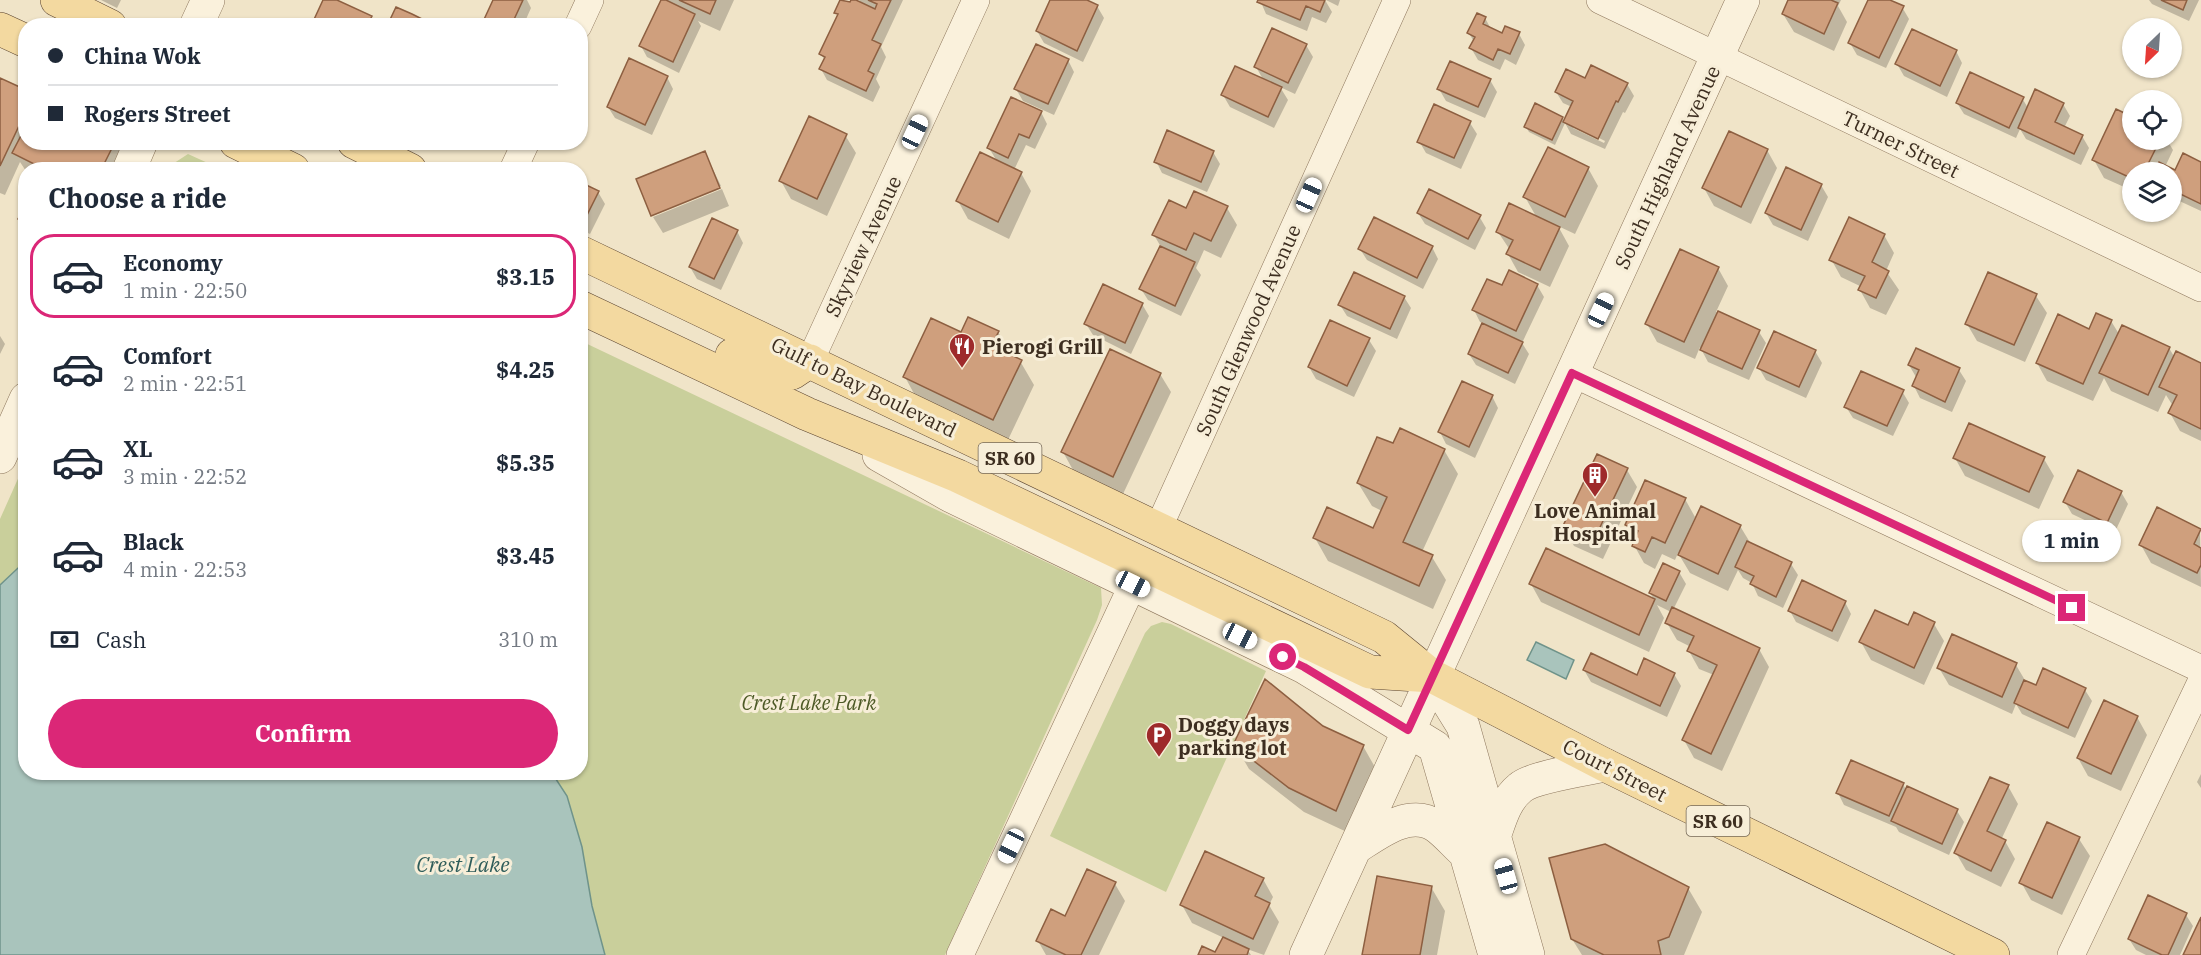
<!DOCTYPE html>
<meta charset="utf-8">
<style>
body{margin:0;font-family:"IBM Plex Serif",serif;background:#f2f2f3;color:#1f2937;height:100vh;display:flex;flex-direction:column;font-size:22px;white-space:nowrap}
*{box-sizing:border-box;margin:0}
p{font-size:20px;color:#747a83}
.icon{flex:none;width:33px;height:33px;fill:none;stroke:currentColor;stroke-width:2;stroke-linecap:round;stroke-linejoin:round}
.map{position:relative;flex:1;overflow:hidden}
.drawer{position:absolute;left:18px;top:162px;width:570px;height:618px;display:flex;flex-direction:column;background:#fff;border-radius:24px;box-shadow:0 2px 4px #0004}
.drawer>*{flex:none}
.top-card{position:absolute;left:18px;top:18px;width:570px;height:132px;border-radius:24px;box-shadow:0 2px 4px #0004;display:grid;align-content:center;height:132px;padding:0 30px;background:#fff}
.needle{width:39px;rotate:205deg}
.fabs{position:absolute;left:2122px;top:18px;display:grid;gap:12px}
.fabs a{display:grid;place-items:center;width:60px;height:60px;border-radius:50%;background:#fff;box-shadow:0 2px 4px #0004;font-size:30px}
.end{position:absolute;width:27px;height:27px;margin:-14px;border:8px solid #db2777;background:#fff;box-shadow:0 0 0 3px #fff}
.from{border-radius:50%}
.bubble{position:absolute;height:42px;border-radius:21px;background:#fff;box-shadow:0 2px 4px #0004;font-size:20px;font-weight:800;line-height:42px;text-align:center}
.car{position:absolute;width:18px;height:36px;margin:-18px -9px;border-radius:8px;box-shadow:0 0 4px 2px #0007;background:linear-gradient(#fff 24%,#345 0 40%,#fff 0 76%,#345 0 86%,#fff 0)}
.top-card b{display:flex;align-items:center;gap:21px;height:57px;font-size:22px}
.top-card b+b{border-top:2px solid #e0e1e3}
.top-card i{width:15px;height:15px;background:#1f2937}
ul{padding:0;list-style:none}
li{display:flex;align-items:center;gap:18px;height:84px;margin:0 12px 9px;padding:0 18px;border:3px solid transparent;border-radius:24px}
li div{flex:1}
li b{display:block;font-size:22px}
li em{font-style:normal;font-weight:800}
li.current{border-color:#db2777}
li>.icon{width:54px;height:54px;stroke-width:1.5}
h2{padding:0 30px;font-size:27px;line-height:72px}
.pay{display:flex;align-items:center;gap:15px;height:66px;padding:0 30px;font-size:22px}
.pay p{margin-inline-start:auto}
.action{display:flex;gap:12px;margin-top:auto;padding:12px 30px}
.action a{flex:1;height:69px;border-radius:36px;background:#db2777;color:#fff;font-size:24px;font-weight:800;line-height:69px;text-align:center}
.map>svg:first-child{display:block}
</style>
<div class="map">
<svg width="2201" height="955" viewBox="0 0 2201 955">
<rect width="100%" height="100%" fill="#f0e4c8"/>
<!-- green -->
<path fill="#c9cf9b" d="M188 154 221 169H165Z
M581 341 1101 588 1102 605 1097 620 945 955H0V519L25 463 26 772H580Z
M1162 622 1171 624 1266 671 1166 892 1050 836 1145 633 1151 626Z"/>
<!-- water -->
<path fill="#a9c4bc" stroke="#6f938a" stroke-width="1.5" d="M25 564 26 772 552 773 567 796 582 847 592 906 605 955H0V585L18 568Z
M1536 642 1574 660 1566 679 1527 660Z"/>
<!-- shadow -->
<path fill="#0003" fill-rule="evenodd" d="M101 0H121L117 8Z
M324 0H333L371 17 375 26H312Z
M494 0H527L531 8 523 26H482Z
M662 0 668 2 666 0H734L720 31 698 21 701 26 679 73 647 57 641 46Z
M842 0 850 4 853 0 862 4 859 0H903L881 47 886 57 876 79 880 87 873 102 827 80 821 69 825 60 821 54 839 17 836 12Z
M1052 0H1084L1097 6 1104 18 1083 62 1044 43 1037 31Z
M1260 0H1325L1332 12 1326 23 1312 17 1307 31 1266 14Z
M1326 0H1340L1338 6Z
M1790 0H1841L1838 6 1847 22 1834 51 1794 32 1783 14Z
M1870 0H1887L1902 7 1909 19 1886 68 1857 55 1850 43Z
M2149 0H2199L2189 21 2152 4Z
M1485 18 1491 29 1502 34H1519L1525 45 1516 65 1505 59 1500 70 1478 60 1471 48 1474 42 1469 33Z
M1306 45 1313 57 1295 94 1280 87 1288 100 1274 128 1230 107 1223 95 1264 81 1256 67Z
M1956 51 1962 63 1947 97 1904 76 1897 64Z
M1068 60 1074 72 1054 115 1023 101 1016 89Z
M667 77 673 89 652 135 615 118 608 107Z
M0 80 23 90 26 94V142H129L120 170 26 171 20 162 5 195 0 193Z
M1490 80 1497 92 1485 118 1446 101 1439 89Z
M1585 80 1627 84 1634 96 1625 113 1623 112 1605 149 1571 134 1565 123 1555 145 1529 132 1526 127 1562 118 1564 122 1572 107 1563 103 1556 92ZM1573 125 1605 141 1604 143 1573 128Z
M2022 98 2028 108 2063 104 2070 116 2064 128 2082 136 2089 148 2081 165 2026 139 2020 129 2016 138 1964 114 1957 103Z
M1041 112 1047 124 1035 149 1026 145 1014 170 1021 173 1031 191 1009 239 968 219 958 201 998 163 989 148Z
M2133 119V140H2167L2173 150 2165 167 2176 172 2201 163V211L2173 198 2172 200V172H2133V191L2104 178 2094 160Z
M1470 123 1477 134 1461 169 1426 153 1419 141Z
M845 135 856 153 827 216 791 199 781 181Z
M1767 150 1777 168 1751 224 1714 206 1704 188Z
M1213 152 1220 164 1207 192 1162 173 1156 161Z
M705 153 721 186 652 214Z
M1588 168 1598 186 1575 234 1558 226 1569 246 1550 287 1518 272 1508 254 1510 250 1498 232 1537 218 1525 197Z
M580 183 598 192 605 204 590 234 580 229Z
M1821 185 1828 197 1808 241 1773 225 1766 213Z
M722 189 729 206 663 233 653 217Z
M26 208V229L20 219Z
M1227 208 1237 225 1221 258 1204 250 1196 268 1201 275 1181 316 1148 300 1141 289 1161 247 1154 235 1186 210Z
M1418 213 1479 216 1486 228 1475 250 1425 224Z
M737 231 743 243 721 290 697 279 690 267Z
M1884 235 1894 253 1886 271 1899 290 1886 315 1870 308 1860 290 1862 287 1841 277 1831 259Z
M1432 247 1438 259 1423 289 1367 260 1360 249Z
M1718 268 1728 286 1716 312 1759 332 1766 343 1749 380 1708 362 1700 347 1695 359 1657 342 1647 324Z
M1989 274 2036 296 2047 313 2025 362 1977 341 1967 324Z
M1537 285 1544 297 1522 343 1529 354 1515 384 1476 365 1469 354 1484 323 1480 322 1474 310 1502 287Z
M1404 297 1411 308 1397 339 1347 316 1340 305Z
M1142 304 1149 316 1131 354 1093 335 1086 324Z
M2111 321 2119 334 2169 348 2175 358 2201 364V441L2180 431 2170 413 2173 406 2166 395 2158 412 2111 391 2104 378 2093 401 2047 381 2037 363 2090 331Z
M1331 322 1369 340 1376 351 1354 397 1316 379 1309 367Z
M998 332 1011 355 1020 361 1034 385 1007 442 918 401 905 377 962 334Z
M0 336 5 344 0 354Z
M1916 350 1959 370 1966 381 1952 412 1920 398 1914 386 1916 377 1909 365Z
M1111 351 1160 374 1171 392 1123 494 1073 470 1063 452Z
M1815 351 1822 363 1806 398 1766 380 1759 368Z
M1902 391 1909 403 1893 436 1853 418 1846 407Z
M1492 396 1498 408 1475 458 1446 444 1440 432Z
M1444 450 1458 474 1422 552 1432 557 1446 580 1433 609 1328 561 1315 538 1374 530 1382 511 1372 506 1358 483Z
M1955 458 2044 459 2054 476 2039 509 1965 476Z
M1627 470 1637 487 1603 559 1574 546 1564 528Z
M2121 492 2128 504 2114 534 2072 514 2065 502Z
M1685 499 1695 517 1690 528 1740 526 1751 544 1791 564 1798 575 1783 608 1758 596 1752 583 1743 578 1738 570 1728 591 1690 573 1678 553 1675 560 1662 554 1655 569 1644 563 1634 545 1636 541 1627 525Z
M2200 530 2201 587 2151 563 2141 545Z
M1547 550 1655 601 1650 593 1679 572 1686 584 1673 610 1759 649 1769 667 1722 771 1694 758 1684 740 1714 675 1699 669 1689 651 1691 647 1677 640 1667 623 1671 612 1657 605 1664 618 1649 652 1541 602 1531 584Z
M1845 602 1851 614 1838 642 1796 622 1790 611Z
M1934 624 1944 641 1924 685 1871 660 1861 642 1908 627Z
M2016 665 2026 682 2036 687 2085 690 2092 701 2075 738 2022 714 2016 704 2012 714 1949 685 1939 668Z
M1584 670 1637 677 1674 674 1681 686 1667 717 1591 682Z
M2137 717 2147 735 2121 791 2088 776 2078 758Z
M1235 745 1363 746 1376 769 1349 833 1304 812 1249 769Z
M2201 774V788L2197 782Z
M1903 784 1906 790 1957 811 1964 822 1949 855 1899 832 1896 827 1844 805 1838 793Z
M2008 786 2018 804 2001 840 2005 841 2015 859 2001 887 1966 870 1956 853Z
M2048 824 2079 839 2090 856 2062 915 2031 900 2021 882Z
M1263 879 1273 897 1269 905 1279 922 1264 955 1247 949 1251 955H1200L1216 954 1224 938 1192 923 1182 905Z
M1115 884 1125 901 1099 955H1046L1038 941Z
M1431 887 1445 911 1437 955H1364Z
M1688 888 1702 912 1684 955H1582L1572 939Z
M2149 897 2186 915 2193 926 2180 955H2146L2136 950 2129 939Z"/>
<!-- building -->
<path fill="#cf9f7d" stroke="#8d5f41" stroke-width="1.5" d="M323 0H337L372 16 367 26H311Z
M493 0H523L511 26H481Z
M661 0H666L695 14 673 62 639 46Z
M679 0H716L710 14Z
M840 0 850 2 851 0H856L875 9 877 4 868 0H891L872 40 881 44 868 71 874 74 866 91 819 69 825 57 819 54 838 14 834 13Z
M1050 0H1087L1098 5 1077 51 1036 31Z
M1258 0H1325L1320 12 1306 6 1300 20 1257 2Z
M1788 0H1831L1838 3 1824 34 1782 14Z
M1868 0H1890L1904 6 1879 58 1848 43Z
M2161 0H2187L2183 10Z
M396 7 412 14 436 26H387Z
M1477 13 1486 17 1483 24 1502 33 1505 26 1520 32 1510 54 1498 49 1493 60 1469 48 1475 37 1467 33Z
M1272 28 1307 44 1288 83 1254 67Z
M1912 29 1957 50 1940 86 1895 64Z
M1036 44 1069 59 1048 104 1014 89Z
M629 58 668 76 645 125 607 107Z
M1450 61 1491 79 1478 107 1437 89Z
M1591 65 1628 83 1618 102 1616 101 1598 139 1563 122 1573 101 1555 92 1566 69 1585 78Z
M1235 66 1282 87 1268 117 1221 95Z
M1970 72 2024 97 2009 128 1956 103Z
M0 78 24 89 20 99 26 102V111L0 166Z
M2035 89 2064 103 2055 122 2083 135 2074 154 2018 128Z
M1011 97 1042 111 1029 138 1019 134 1008 158 987 148Z
M1535 103 1563 117 1552 140 1524 127Z
M1434 104 1471 121 1454 158 1417 142Z
M2116 109 2133 117V140H2160L2144 172H2133V179L2092 160Z
M809 116 847 134 817 199 779 181Z
M26 126V142H115L101 170H46L12 153Z
M1167 130 1214 151 1201 182 1154 162Z
M1729 131 1768 149 1741 207 1702 188Z
M1548 147 1589 167 1565 217 1523 197Z
M705 151 720 188 651 216 636 179Z
M980 152 1022 172 998 222 956 201Z
M2183 153 2201 162V204L2172 190V172H2154L2159 162 2175 170Z
M1786 167 1822 184 1801 230 1765 213Z
M580 182 599 191 583 223 580 222Z
M1429 189 1481 215 1468 239 1417 213Z
M1194 191 1228 206 1211 241 1194 233 1186 250 1152 235 1169 200 1186 208Z
M1509 203 1560 227 1540 270 1506 254 1513 240 1496 232Z
M26 205V223L18 219Z
M1374 217 1433 246 1417 278 1358 249Z
M1849 217 1885 234 1872 262 1889 271 1876 298 1858 290 1865 276 1829 260Z
M712 218 738 230 714 279 689 267Z
M1160 246 1195 262 1175 306 1139 289Z
M1680 249 1719 267 1684 342 1645 324Z
M1509 270 1538 284 1516 331 1472 310 1487 279 1502 285Z
M1354 272 1405 296 1390 329 1338 305Z
M1988 272 2037 294 2014 345 1965 324Z
M1103 284 1143 303 1125 343 1084 324Z
M1718 311 1760 330 1742 369 1700 350Z
M2096 313 2112 320 2083 384 2036 363 2058 314 2089 329Z
M968 317 999 331 991 346 1022 360 993 420 903 377 931 318 961 332Z
M1330 320 1370 338 1347 386 1308 367Z
M1482 323 1523 342 1508 373 1468 354Z
M2122 325 2170 347 2148 395 2099 373Z
M1774 331 1816 350 1799 387 1757 368Z
M1916 348 1960 368 1945 402 1912 386 1919 370 1908 365Z
M1110 349 1161 373 1113 477 1061 452Z
M2176 351 2201 363V429L2168 413 2177 395 2159 387Z
M1861 371 1904 390 1887 426 1844 407Z
M1462 381 1493 395 1469 447 1438 432Z
M1969 423 2045 457 2029 492 1953 458Z
M1400 428 1445 449 1403 542 1433 555 1419 586 1313 538 1327 507 1373 528 1387 497 1357 483 1377 437 1393 443Z
M1597 454 1628 468 1593 542 1562 528Z
M2078 470 2122 491 2107 523 2063 502Z
M1645 480 1686 498 1665 543 1652 537 1645 552 1632 546 1638 531 1625 525Z
M1701 506 1741 525 1718 574 1678 555Z
M2157 507 2201 529 2194 544 2201 548V565L2197 573 2139 545Z
M1747 541 1792 562 1776 597 1750 584 1754 576 1735 567Z
M1546 548 1655 599 1639 635 1529 584Z
M1663 563 1680 571 1666 601 1649 593Z
M1802 580 1846 601 1832 631 1788 611Z
M1672 607 1760 648 1711 754 1682 740 1717 665 1687 651 1694 636 1665 623Z
M1875 610 1908 625 1914 612 1935 622 1914 668 1859 642Z
M1952 634 2017 663 2002 697 1937 668Z
M1591 653 1637 675 1644 658 1675 673 1660 706 1583 670Z
M2043 668 2086 688 2068 728 2014 703 2024 680 2036 685Z
M1265 679 1323 726 1364 745 1336 811 1289 788 1233 745Z
M2104 700 2138 716 2111 774 2077 758Z
M1851 760 1904 783 1889 816 1836 793Z
M1990 777 2009 785 1987 831 2006 840 1991 871 1954 853Z
M1907 786 1958 809 1942 844 1891 821Z
M2047 822 2080 837 2052 898 2019 883Z
M1605 844 1689 887 1669 937 1658 941 1661 955H1604L1571 939 1549 858Z
M1205 851 1264 878 1255 896 1270 903 1253 939 1180 905Z
M1087 869 1116 882 1081 955H1066L1036 941 1051 909 1065 916Z
M1377 876 1432 886 1420 955H1362Z
M2148 895 2187 913 2168 955H2162L2128 939Z
M2201 917V955H2183Z
M1223 937 1249 949 1247 955H1198L1202 946 1215 952Z"/>
<g fill="none" stroke-linecap="round" stroke-linejoin="round">
<!-- minor casing -->
<g stroke="#8d765c" stroke-width="28">
<path id="minor" d="M1600 0 2201 288
M578 26 590 0
M513 170 526 142
M810 361 976 0
M1572 373 2201 669
M1158 529 1397 0
M960 955 1133 584
M2071 955 2201 682"/>
</g>
<!-- tertiary casing -->
<g stroke="#8d765c" stroke-width="34">
<path id="tertiary" d="M196 26 208 0
M129 170 141 142
M879 455 951 496 1304 667 1435 747 1495 955
M0 457 26 399
M1432 676 1463 726 1528 955
M1494 837C1500 820 1505 800 1520 788 1532 777 1586 769 1605 765
M1355 848C1377 834 1409 808 1436 826 1446 833 1455 844 1464 852
M1306 955 1743 0"/>
</g>
<!-- primary casing -->
<g stroke="#5b4430" stroke-width="34">
<path id="primary" d="M57 0 110 26
M0 29 26 41
M236 142 293 170
M354 142 410 170
M580 252 1384 637 1432 676 1605 765 1993 955
M580 307 807 414 958 476 1370 672 1432 676
M732 355 771 373H792L810 361"/>
</g>
<!-- minor -->
<use href="#minor" stroke="#faf1dc" stroke-width="27"/>
<!-- tertiary -->
<use href="#tertiary" stroke="#faf1dc" stroke-width="33"/>
<!-- primary -->
<use href="#primary" stroke="#f3d9a0" stroke-width="33"/>
</g>
<g fill="none" stroke-linecap="round" stroke-linejoin="round">
<!-- route -->
<path stroke="#db2777" stroke-width="8" d="M1283 657 1304 667 1408 730 1572 373 2072 608"/>
</g>
<!-- icons -->
<defs>
<g id="restaurant-pin" transform="scale(1.35)"><path d="M0 17L-7.5 6A9.5 9.5 0 1 1 7.5 6Z" fill="#9e2a2b" stroke="#f7eed8"/><path d="M-5-6h1v4h1v-4h1v4h1v-4h1v5L-1.5 .5V6h-2V.5L-5-1ZM5-6V6H3V1.5H1.5Q1.5-4 5-6Z" fill="#fff"/></g>
<g id="building-pin" transform="scale(1.35)"><path d="M0 17L-7.5 6A9.5 9.5 0 1 1 7.5 6Z" fill="#9e2a2b" stroke="#f7eed8"/><path d="M-4-6H4V6H1V3H-1V6H-4ZM-2.5-4.3h1.7v1.8h-1.7ZM.8-4.3h1.7v1.8H.8ZM-2.5-1h1.7V.8h-1.7ZM.8-1h1.7V.8H.8Z" fill="#fff"/></g>
<g id="parking-pin" transform="scale(1.35)"><path d="M0 17L-7.5 6A9.5 9.5 0 1 1 7.5 6Z" fill="#9e2a2b" stroke="#f7eed8"/><path d="M-3.5-5.5H1a3.5 3.5 0 0 1 0 7H-1V5.5H-3.5ZM-1-3.4V-.6H.8a1.4 1.4 0 0 0 0-2.8Z" fill="#fff"/></g>
</defs>
<g fill-rule="evenodd">
<use href="#restaurant-pin" x="962" y="346"/>
<use href="#building-pin" x="1595" y="475"/>
<use href="#parking-pin" x="1159" y="735"/>
</g>
<g text-anchor="middle" dominant-baseline="central" stroke-width="6" stroke-linejoin="round" paint-order="stroke">
<!-- shield labels -->
<g fill="#f7eed8" stroke="#756857" stroke-width="1.5">
<rect x="978.5" y="443" width="63" height="30" rx="4.5"/>
<rect x="1686.5" y="806" width="63" height="30" rx="4.5"/>
</g>
<g font-size="18" font-weight="bold" fill="#3d2e20">
<text x="1010" y="458">SR 60</text>
<text x="1718" y="821">SR 60</text>
</g>
<!-- street labels -->
<g font-size="20" fill="#3d2e20" stroke="#f7eed8">
<text transform="translate(1901 144) rotate(26)">Turner Street</text>
<text transform="translate(1667 167) rotate(-65)">South Highland Avenue</text>
<text transform="translate(863 246) rotate(-65)">Skyview Avenue</text>
<text transform="translate(1248 330) rotate(-66)">South Glenwood Avenue</text>
<text transform="translate(864 387) rotate(26)">Gulf to Bay Boulevard</text>
<text transform="translate(1615 770) rotate(27)">Court Street</text>
</g>
<!-- poi labels -->
<g font-size="20" font-weight="bold" fill="#3d2e20" stroke="#f7eed8" text-anchor="start">
<text x="982" y="346">Pierogi Grill</text>
<text x="1595" y="510" text-anchor="middle">Love Animal<tspan x="1595" dy="23">Hospital</tspan></text>
<text x="1178" y="724">Doggy days<tspan x="1178" dy="23">parking lot</tspan></text>
</g>
<!-- park labels -->
<g font-size="20" font-style="italic" fill="#4d5a26" stroke="#f7eed8">
<text x="809" y="702">Crest Lake Park</text>
</g>
<!-- water labels -->
<g font-size="21" font-style="italic" fill="#2f5d5a" stroke="#f7eed8">
<text x="463" y="864">Crest Lake</text>
</g>
</g>
</svg>
<div class="fabs">
<a><svg class="needle" viewBox="-14 -14 28 28"><path d="M0-13l5 13h-10z" fill="#e53935"/><path d="M0 13l5-13h-10z" fill="#747a83"/></svg></a>
<a><svg class="icon" aria-label="locate" viewBox="0 0 24 24"><circle cx="12" cy="12" r="6"/><path d="M12 2v4M12 18v4M2 12h4M18 12h4"/></svg></a>
<a><svg class="icon" aria-label="layers" viewBox="0 0 24 24"><path d="M12 4l9 5-9 5-9-5zM3 14l9 5 9-5"/></svg></a>
</div>
<i class="end from" style="left:1283px;top:657px"></i>
<i class="end" style="left:2072px;top:608px"></i>
<div class="bubble" style="left:2022px;top:520px;width:99px">1 min</div>
<i class="car" style="left:915px;top:132px;rotate:25deg"></i>
<i class="car" style="left:1309px;top:195px;rotate:24deg"></i>
<i class="car" style="left:1601px;top:310px;rotate:25deg"></i>
<i class="car" style="left:1133px;top:584px;rotate:116deg"></i>
<i class="car" style="left:1240px;top:636px;rotate:116deg"></i>
<i class="car" style="left:1011px;top:846px;rotate:206deg"></i>
<i class="car" style="left:1506px;top:876px;rotate:344deg"></i>
<div class="top-card">
<b><i class="from"></i>China Wok</b>
<b><i></i>Rogers Street</b>
</div>
<section class="drawer">
<h2>Choose a ride</h2>
<ul>
<li class="current"><svg class="icon" aria-label="car" viewBox="0 0 24 24"><path d="M5 17H2v-5l4-1 3-4h7l3 4 3 1v5h-3M9 17h6M6 11h13"/><circle cx="7" cy="17" r="2"/><circle cx="17" cy="17" r="2"/></svg><div><b>Economy</b><p>1 min · 22:50</p></div><em>$3.15</em></li>
<li><svg class="icon" aria-label="car" viewBox="0 0 24 24"><path d="M5 17H2v-5l4-1 3-4h7l3 4 3 1v5h-3M9 17h6M6 11h13"/><circle cx="7" cy="17" r="2"/><circle cx="17" cy="17" r="2"/></svg><div><b>Comfort</b><p>2 min · 22:51</p></div><em>$4.25</em></li>
<li><svg class="icon" aria-label="car" viewBox="0 0 24 24"><path d="M5 17H2v-5l4-1 3-4h7l3 4 3 1v5h-3M9 17h6M6 11h13"/><circle cx="7" cy="17" r="2"/><circle cx="17" cy="17" r="2"/></svg><div><b>XL</b><p>3 min · 22:52</p></div><em>$5.35</em></li>
<li><svg class="icon" aria-label="car" viewBox="0 0 24 24"><path d="M5 17H2v-5l4-1 3-4h7l3 4 3 1v5h-3M9 17h6M6 11h13"/><circle cx="7" cy="17" r="2"/><circle cx="17" cy="17" r="2"/></svg><div><b>Black</b><p>4 min · 22:53</p></div><em>$3.45</em></li>
</ul>
<div class="pay"><svg class="icon" aria-label="cash" viewBox="0 0 24 24"><path d="M3 7h18v10H3z"/><circle cx="12" cy="12" r="2"/></svg>Cash<p>310 m</p></div>
<div class="action"><a>Confirm</a></div>
</section>
</div>
